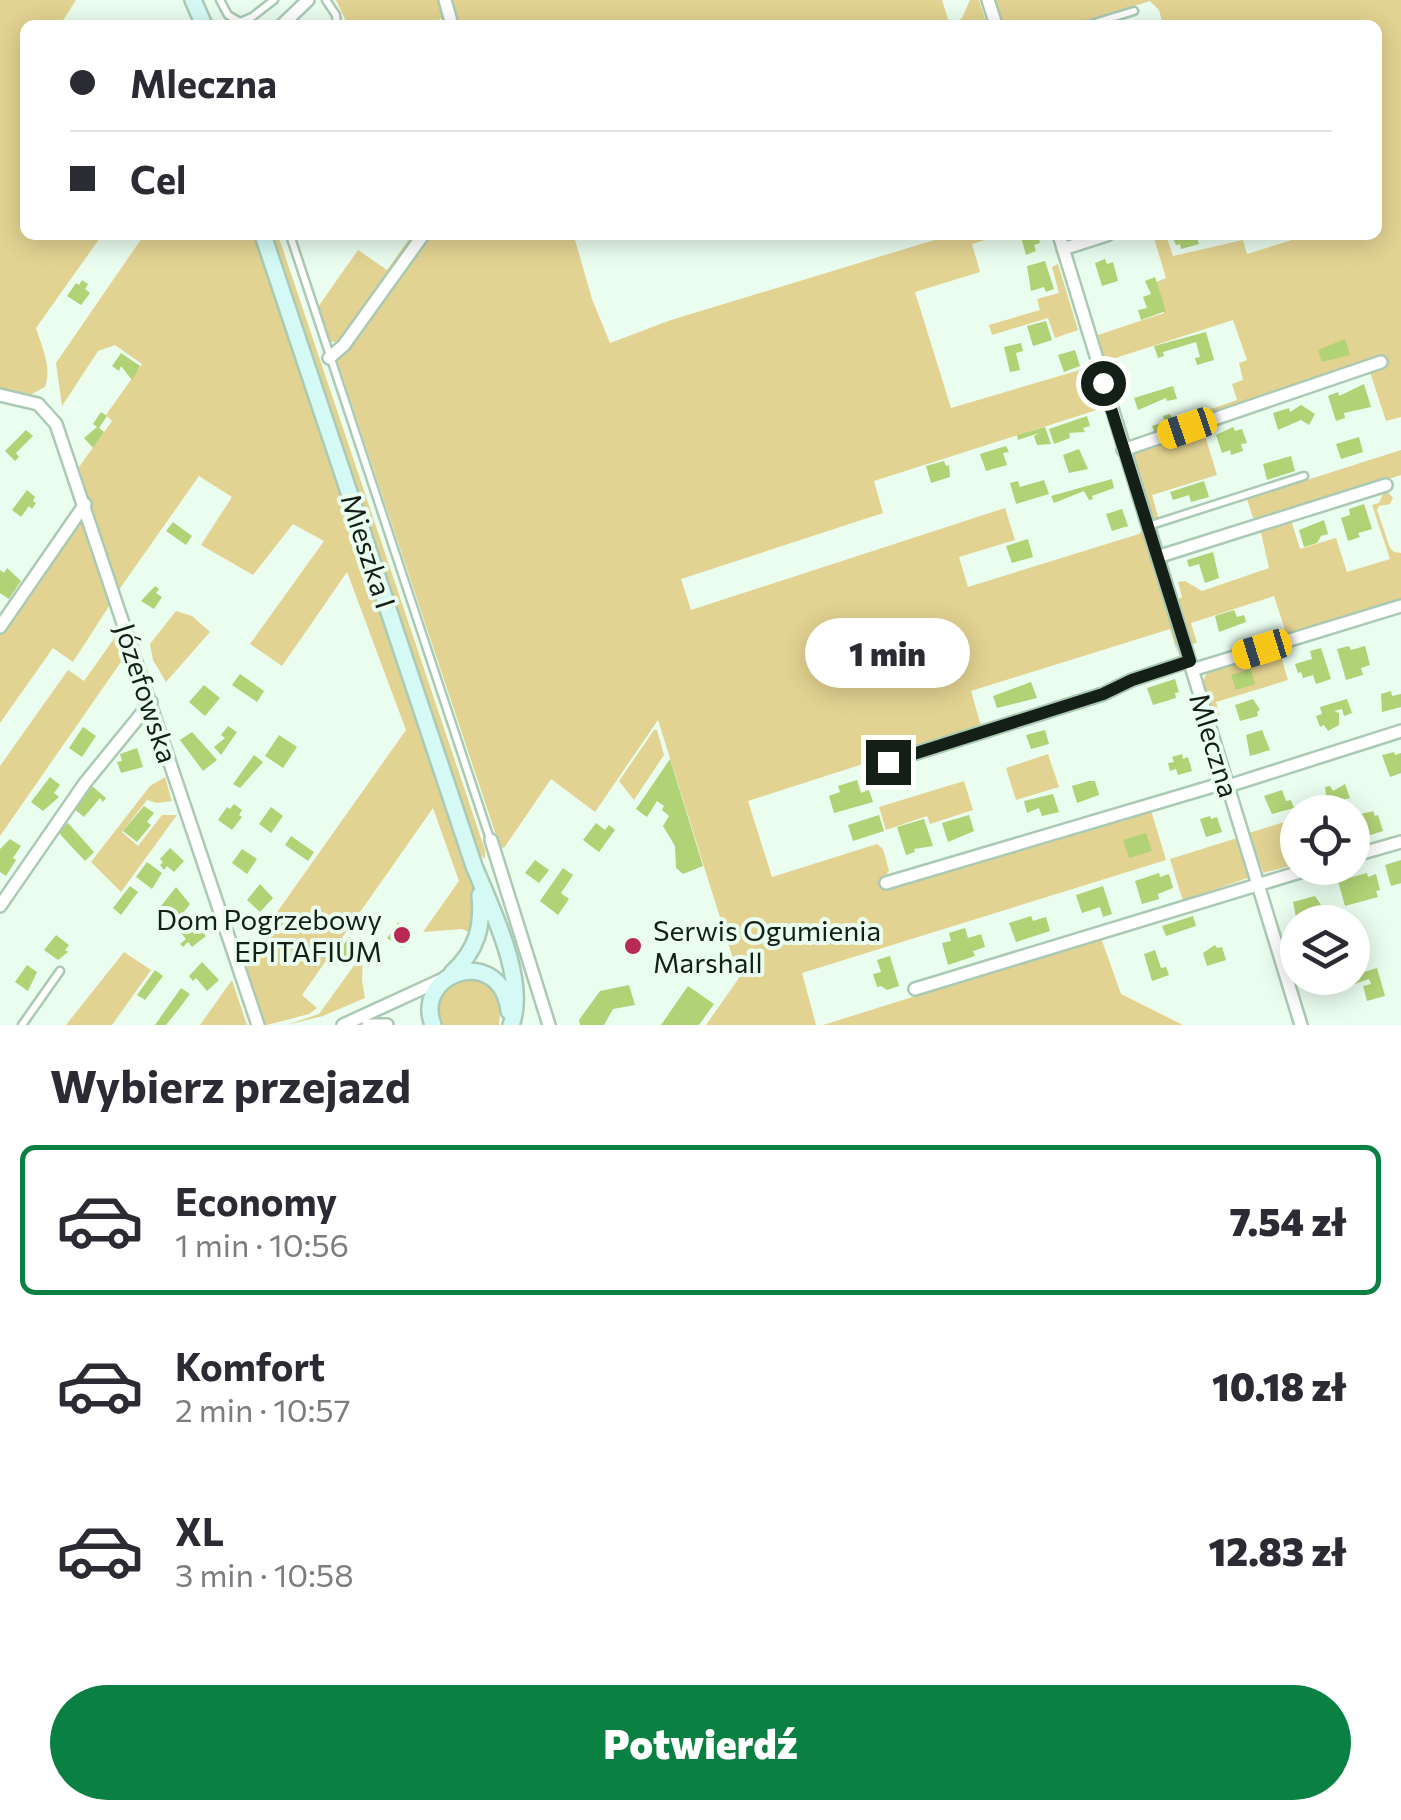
<!DOCTYPE html>
<html lang="pl">
<meta charset="utf-8">
<style>
body{margin:0;font-family:Commissioner,sans-serif;background:#f2f2f3;color:#2b2b33;height:100vh;display:flex;flex-direction:column;font-size:38px;white-space:nowrap}
*{box-sizing:border-box;margin:0}
p{font-size:32px;color:#7c7c81}
.icon{flex:none;width:55px;height:55px;fill:none;stroke:currentColor;stroke-width:2;stroke-linecap:round;stroke-linejoin:round}
.map{position:relative;height:1025px;overflow:hidden}
.side{display:flex;flex-direction:column;background:#fff;flex:1}
.side>*{flex:none}
.banner{position:absolute;left:20px;top:20px;width:1362px;height:220px;border-radius:15px;box-shadow:0 5px 25px #0003;display:grid;align-content:center;height:220px;padding:0 50px;background:#fff}
.tools{position:absolute;left:1280px;top:795px;display:grid;gap:20px}
.tools a{display:grid;place-items:center;width:90px;height:90px;border-radius:50%;background:#fff;box-shadow:0 5px 25px #0003;font-size:50px}
.end{position:absolute;width:45px;height:45px;margin:-22px;border:12px solid #141f17;background:#fff;box-shadow:0 0 0 5px #fff}
.from{border-radius:50%}
.bubble{position:absolute;height:70px;border-radius:35px;background:#fff;box-shadow:0 5px 25px #0003;font-size:32px;font-weight:800;line-height:70px;text-align:center}
.car{position:absolute;width:30px;height:60px;margin:-30px -15px;border-radius:12px;box-shadow:0 0 8px 2px #0007;background:linear-gradient(#f5c518 24%,#345 0 40%,#f5c518 0 76%,#345 0 86%,#f5c518 0)}
.banner b{display:flex;align-items:center;gap:35px;height:95px;font-size:38px}
.banner b+b{border-top:2px solid #e1e1e2}
.banner i{width:25px;height:25px;background:#2b2b33}
ul{padding:0;list-style:none}
li{display:flex;align-items:center;gap:30px;height:150px;margin:0 20px 15px;padding:0 30px;border:5px solid transparent;border-radius:15px}
li div{flex:1}
li b{display:block;font-size:38px}
li em{font-style:normal;font-weight:800}
li.current{border-color:#0b8043}
li>.icon{width:90px;height:90px;stroke-width:1.5}
h2{padding:0 50px;font-size:45px;line-height:120px}
.primary-button{display:flex;gap:20px;margin-top:auto;padding:20px 50px}
.primary-button a{flex:1;height:115px;border-radius:60px;background:#0b8043;color:#fff;font-size:40px;font-weight:800;line-height:115px;text-align:center}
.map>svg:first-child{display:block}
</style>
<div class="map">
<svg width="1401" height="1025" viewBox="0 0 1401 1025">
<rect width="100%" height="100%" fill="#eafdef"/>
<!-- green -->
<path fill="#e3d392" d="M0 0H76L60 25H25V235H102L36 328C42 347 52 367 45 387L28 396 0 390Z
M336 0H942L950 25 962 18 970 0H979L987 25H443L441 18 434 25H344L345 19Z
M994 0H1401V417L1386 421 1370 372 1220 420 1216 428 1204 432 1217 475 1152 495 1159 520 1152 518 1134 462 1132 441 1209 415 1208 410 1237 400 1232 384 1243 380 1239 363 1247 360 1233 320 1103 362 1095 336 1164 313 1154 283 1166 278 1153 235H1166L1173 256 1243 240 1247 254 1308 235H1378V25H1163L1159 10 1150 1 1073 25H1002Z
M144 235H255L417 726 471 875 477 906 474 934 462 929 423 932 459 881 433 808 302 995 317 1008 309 1014 267 1025H264L244 959 406 730 347 572 282 666 250 644 324 541 293 524 253 575 201 545 232 497 199 476 116 594 79 467 112 421 106 415 142 364 115 345 98 351 62 406 56 363Z
M270 235H278L485 850V859L478 853 317 367Z
M412 235H418L342 341 331 342 318 307 358 250 387 270Z
M430 235H586L575 240 592 299 610 343 671 320 951 235H983L985 240 972 244 980 272 915 292 951 408 1090 367 1103 408 874 481 883 513 681 579 691 610 1005 508 1015 540 959 557 968 587 1139 534 1142 530 1174 628 1177 652 1170 629 971 691 981 726 748 801 772 877 877 844 883 849 889 871 884 877 887 887H892L1151 810 1166 860 802 973 816 1025H706L739 978 658 720 595 812 551 779 504 848 500 847 337 360Z
M1058 264 1078 330 1055 338 1048 318 992 335 989 325 1040 310 1037 299 1059 293 1052 267Z
M1401 450V475L1255 524 1247 499Z
M1385 489 1393 498 1390 504 1379 506 1377 510 1390 548 1394 552 1401 553V600L1287 636 1274 596 1191 623 1197 643 1191 644 1177 600 1182 597 1178 582 1185 581 1202 591 1269 568 1261 533 1263 528 1291 520 1300 549 1336 538 1347 572 1390 559 1372 505 1379 503Z
M82 519H85L111 603 73 662 53 648 0 723V635Z
M176 611 192 616 210 632 166 682 153 660 150 644Z
M121 629 123 659 0 836V766L68 670 84 681Z
M1279 650 1288 680 1216 702 1221 721 1215 723 1203 681 1207 673Z
M654 730H657L664 755 634 800 619 781Z
M1048 754 1059 787 1016 800 1006 768Z
M165 777 172 801 157 803 147 800 122 832 138 846 162 815H177L121 892 91 862 150 786Z
M964 781 973 810 930 824 927 816 886 830 879 807Z
M1297 818V864L1263 873 1249 833Z
M1237 838 1250 877 1183 901 1170 859Z
M1101 938 1121 994 1183 1025H823Z
M124 952 151 970 112 1025H66Z
M363 953 362 980 365 998 323 1016 286 1025 319 1014Z
M468 978C495 983 502 999 499 1025H441C432 1001 444 984 468 978Z
M232 980 247 1025H200Z"/>
<!-- building -->
<path fill="#b1d275" d="M1028 235H1038L1040 243 1034 245 1036 251 1026 255 1021 237Z
M1177 235H1196L1199 244 1181 249 1180 244 1176 245 1173 238Z
M1105 259 1107 264 1113 262 1118 281 1102 286 1095 263Z
M1045 261 1054 289 1046 292 1044 287 1031 291 1027 266Z
M1155 277 1166 311 1141 320 1138 310 1147 308 1143 297 1151 294 1145 281Z
M82 280 88 284 85 289 90 293 81 305 67 296 76 283 79 285Z
M1046 321 1052 340 1033 346 1027 326Z
M1206 332 1214 360 1197 365 1195 358 1200 357 1196 342 1163 352 1164 356 1158 358 1154 346Z
M1345 339 1350 355 1322 362 1318 350Z
M1021 343 1023 351 1016 353 1020 370 1010 372 1004 347Z
M1075 350 1080 366 1064 372 1058 355Z
M121 353 140 366 132 380 121 366 119 371 112 366Z
M1364 384 1371 407 1344 413 1345 418 1336 421 1328 396 1338 392 1339 396Z
M1173 386 1177 399 1167 401 1166 398 1138 410 1134 398Z
M1301 405 1315 414 1309 425 1301 420 1278 430 1273 413 1289 408 1290 412Z
M101 412 107 416 99 428 104 432 93 448 84 438 97 427 93 424Z
M1170 414 1172 418 1179 416 1182 424 1155 433 1152 426 1165 422 1163 416Z
M1087 416 1090 426 1083 428 1085 432 1069 433 1070 438 1054 444 1049 429Z
M1045 427 1051 444 1037 445 1034 436 1039 433 1018 440 1017 435Z
M1233 427 1235 431 1242 429 1247 443 1241 444 1243 451 1231 455 1230 450 1222 453 1216 435Z
M26 430 33 436 16 453 19 457 15 461 5 451Z
M1359 437 1363 452 1341 459 1336 444Z
M1006 446 1009 452 1003 453 1007 465 986 471 980 454Z
M1079 449 1088 469 1069 473 1063 455Z
M1291 456 1295 471 1267 480 1263 464Z
M944 461 946 466 949 465 950 477 931 483 926 466Z
M1112 479 1114 488 1092 496 1093 499 1089 500 1084 491 1054 503 1051 496Z
M1044 480 1049 494 1016 504 1010 483 1018 481 1020 487Z
M1204 481 1209 497 1191 502 1189 495 1173 500 1170 492Z
M27 490 35 497 33 501 36 503 32 509 29 506 21 517 12 510Z
M1364 504 1372 529 1358 533 1360 537 1348 541 1341 518 1350 515 1349 509Z
M1122 509 1128 526 1112 531 1106 514Z
M1324 520 1328 534 1321 536 1317 543 1304 547 1299 530Z
M173 522 192 536 186 545 166 531Z
M1028 539 1033 557 1012 563 1006 546Z
M1213 552 1219 578 1205 583 1199 564 1189 567 1187 560Z
M7 568 21 581 9 599 0 593V570L4 573Z
M155 586 159 589 156 593 162 597 154 609 141 601Z
M1234 610 1237 617 1244 615 1246 622 1219 632 1215 616Z
M1349 646 1351 650 1365 646 1370 665 1361 668 1363 675 1346 680 1337 649Z
M1321 648 1331 679 1316 684 1313 675 1303 678 1301 672 1298 673 1295 664 1312 659 1310 651Z
M1251 669 1255 684 1236 690 1231 675Z
M240 674 264 691 257 702 232 685Z
M1175 679 1179 692 1175 693 1176 698 1153 705 1147 688Z
M1031 682 1037 698 997 708 993 696Z
M204 685 220 698 205 716 189 702Z
M1391 691 1392 696 1401 694V707L1382 712 1381 694Z
M1253 699 1260 710 1257 712 1258 716 1240 721 1235 705Z
M1347 699 1352 713 1344 716 1342 709 1334 711 1339 713V725L1328 731 1324 725 1320 727 1316 716 1322 714 1320 707Z
M228 726 237 732 221 755 214 747 225 738 221 735Z
M83 727 96 736 82 757 69 748Z
M1045 730 1049 744 1031 749 1026 735Z
M1262 730 1270 750 1250 756 1246 735Z
M192 732 217 760 203 771 180 740Z
M279 735 297 747 283 768 265 756Z
M137 748 143 767 121 773 117 762 122 761 120 754Z
M1394 752 1395 755 1401 753V773L1390 777 1382 755Z
M1182 754 1183 759 1188 757 1192 771 1178 775 1176 769 1170 771 1168 763 1174 762 1172 757Z
M254 755 263 762 240 788 233 784Z
M670 759 703 866 683 874 676 868 675 846 663 826 669 816 662 810 664 806 657 801 647 817 636 809Z
M50 777 60 785 54 793 59 797 43 811 31 802Z
M857 780 861 793 869 790 873 802 834 813 829 796 840 792 838 786Z
M1089 781H1095L1099 795 1077 803 1072 786Z
M1345 784 1350 798 1327 804 1325 787 1330 786 1333 791Z
M92 786 106 798 103 802 100 798 84 817 73 808Z
M1282 790 1286 801 1291 800 1294 808 1272 814 1264 796Z
M1053 794 1059 812 1042 816 1039 808 1027 813 1024 801Z
M234 804 242 810 239 815 242 817 232 830 218 820 227 807 230 809Z
M144 806 154 813 147 822 151 825 137 842 123 831Z
M271 807 283 816 271 833 259 824Z
M1373 811 1375 816 1378 815 1383 831 1355 840 1352 823 1363 820 1361 814Z
M879 815 884 831 853 841 848 825Z
M969 815 974 831 948 842 942 823Z
M1210 816 1211 819 1217 817 1222 832 1206 837 1200 819Z
M924 819 933 846 914 849 915 852 906 855 897 827Z
M68 823 94 852 85 861 58 832Z
M596 823 605 830 609 825 615 830 599 852 583 840Z
M1146 833 1152 851 1129 858 1123 840Z
M291 836 314 852 308 861 285 845Z
M10 839 21 846 13 858 16 860 6 876 0 872V849Z
M170 848 184 861 174 872 167 866 164 870 160 865 163 862 160 859Z
M242 849 257 859 247 874 232 863Z
M535 860 549 870 539 883 525 873Z
M1401 860V883L1391 886 1385 865Z
M147 862 162 873 152 889 136 877Z
M563 868 573 875 561 893 569 899 558 915 540 901Z
M1159 873 1160 877 1169 874 1173 888 1158 894 1159 899 1142 904 1135 881Z
M1367 873 1368 877 1376 874 1380 890 1376 891 1378 897 1345 906 1338 881Z
M260 884 273 898 260 912 247 900Z
M130 886 138 892 121 915 113 908Z
M1103 886 1112 914 1103 917 1100 907 1082 913 1076 895Z
M176 887 190 904 179 918 161 906Z
M1315 896 1323 908 1318 910V922H1297L1293 902Z
M1031 916 1033 921 1046 917 1050 931 1016 942 1009 923Z
M1193 916 1196 926 1166 936 1162 926Z
M195 922 206 936 192 947 188 942 183 947 180 944 186 939 181 933Z
M398 922 413 933 402 948 387 938Z
M965 928 968 938 981 934 985 947 973 951 975 956 948 965 942 943 951 941 949 933Z
M56 935 69 945 65 950 68 952 58 960 44 950Z
M349 937 360 945 349 961 338 953Z
M1215 945 1217 948 1222 947 1226 960 1207 966 1203 953Z
M1155 950 1161 968 1166 967 1169 975 1152 981 1144 954Z
M890 956 899 986 887 990 881 986 877 987 873 974 881 972 877 960Z
M202 962 219 980 207 991 196 978 193 981 189 976Z
M27 965 37 972 28 991 15 982Z
M1377 968 1385 996 1367 1001 1363 986 1371 984 1369 979 1346 987 1344 978Z
M155 970 163 976 145 1000 137 995Z
M629 985 635 1005 613 1009 604 1025H580L579 1020 600 991Z
M688 986 714 1004 699 1025H661Z
M181 988 190 994 181 1006 166 1025H155Z"/>
<g fill="none" stroke-linecap="round" stroke-linejoin="round">
<!-- lane casing -->
<g stroke="#abcab4" stroke-width="11">
<path id="lane" d="M220 0 228 15 240 22 252 17 274 0
M326 0 336 15 337 25
M1088 25 1134 11
M290 235 490 839
M1148 526 1304 476
M22 1025 60 971"/>
</g>
<!-- street casing -->
<g stroke="#abcab4" stroke-width="16">
<path id="street" d="M445 0 452 25
M988 0 996 25
M282 25 308 0
M1059 235 1301 1025
M1063 249 1107 235
M329 358 344 345 423 235
M0 395 38 404 56 424 258 1025
M1123 450 1381 362
M1157 557 1386 485
M0 627 85 504
M1192 670 1401 606
M888 762 1103 694 1132 680 1189 661
M1228 786 1401 731
M491 840 549 1025
M1352 856 1401 842
M886 883 1227 782
M0 906 85 783 151 702
M915 989 1313 868
M343 1025 441 980
M368 1025H387"/>
</g>
<!-- secondary casing -->
<g stroke="#abcab4" stroke-width="20">
<path id="secondary" d="M193 0 204 25
M263 235 474 866C491 908 528 981 511 1025
M452 973C477 950 483 927 480 895
M433 1025C413 971 501 944 509 1011"/>
</g>
<!-- lane -->
<use href="#lane" stroke="#fff" stroke-width="6"/>
<!-- street -->
<use href="#street" stroke="#fff" stroke-width="11"/>
<!-- secondary -->
<use href="#secondary" stroke="#d5faf5" stroke-width="15"/>
</g>
<g fill="none" stroke-linecap="round" stroke-linejoin="round">
<!-- route -->
<path stroke="#141f17" stroke-width="12" d="M888 762 1103 694 1132 680 1190 661 1103 383"/>
</g>
<!-- markers -->
<g fill="#b82956" stroke="#eafdef" stroke-width="4">
<circle cx="402" cy="935" r="10"/>
<circle cx="633" cy="946" r="10"/>
</g>
<g text-anchor="middle" dominant-baseline="central" stroke-width="8" stroke-linejoin="round" paint-order="stroke">
<!-- street labels -->
<g font-size="28" fill="#141f17" stroke="#eafdef">
<text transform="translate(369 551) rotate(72)">Mieszka I</text>
<text transform="translate(147 693) rotate(72)">Józefowska</text>
<text transform="translate(1215 745) rotate(73)">Mleczna</text>
</g>
<!-- poi labels -->
<g font-size="28" fill="#141f17" stroke="#eafdef" text-anchor="end">
<text x="382" y="919">Dom Pogrzebowy<tspan x="382" dy="32">EPITAFIUM</tspan></text>
<text x="653" y="930" text-anchor="start">Serwis Ogumienia<tspan x="653" dy="32">Marshall</tspan></text>
</g>
</g>
</svg>
<div class="tools">
<a><svg class="icon" aria-label="locate" viewBox="0 0 24 24"><circle cx="12" cy="12" r="6"/><path d="M12 2v4M12 18v4M2 12h4M18 12h4"/></svg></a>
<a><svg class="icon" aria-label="layers" viewBox="0 0 24 24"><path d="M12 4l9 5-9 5-9-5zM3 14l9 5 9-5"/></svg></a>
</div>
<i class="end from" style="left:1103px;top:383px"></i>
<i class="end" style="left:888px;top:762px"></i>
<div class="bubble" style="left:805px;top:618px;width:165px">1 min</div>
<i class="car" style="left:1187px;top:428px;rotate:251deg"></i>
<i class="car" style="left:1262px;top:649px;rotate:253deg"></i>
<div class="banner">
<b><i class="from"></i>Mleczna</b>
<b><i></i>Cel</b>
</div>
</div>
<section class="side">
<h2>Wybierz przejazd</h2>
<ul>
<li class="current"><svg class="icon" aria-label="car" viewBox="0 0 24 24"><path d="M5 17H2v-5l4-1 3-4h7l3 4 3 1v5h-3M9 17h6M6 11h13"/><circle cx="7" cy="17" r="2"/><circle cx="17" cy="17" r="2"/></svg><div><b>Economy</b><p>1 min · 10:56</p></div><em>7.54 zł</em></li>
<li><svg class="icon" aria-label="car" viewBox="0 0 24 24"><path d="M5 17H2v-5l4-1 3-4h7l3 4 3 1v5h-3M9 17h6M6 11h13"/><circle cx="7" cy="17" r="2"/><circle cx="17" cy="17" r="2"/></svg><div><b>Komfort</b><p>2 min · 10:57</p></div><em>10.18 zł</em></li>
<li><svg class="icon" aria-label="car" viewBox="0 0 24 24"><path d="M5 17H2v-5l4-1 3-4h7l3 4 3 1v5h-3M9 17h6M6 11h13"/><circle cx="7" cy="17" r="2"/><circle cx="17" cy="17" r="2"/></svg><div><b>XL</b><p>3 min · 10:58</p></div><em>12.83 zł</em></li>
</ul>
<div class="primary-button"><a>Potwierdź</a></div>
</section>
